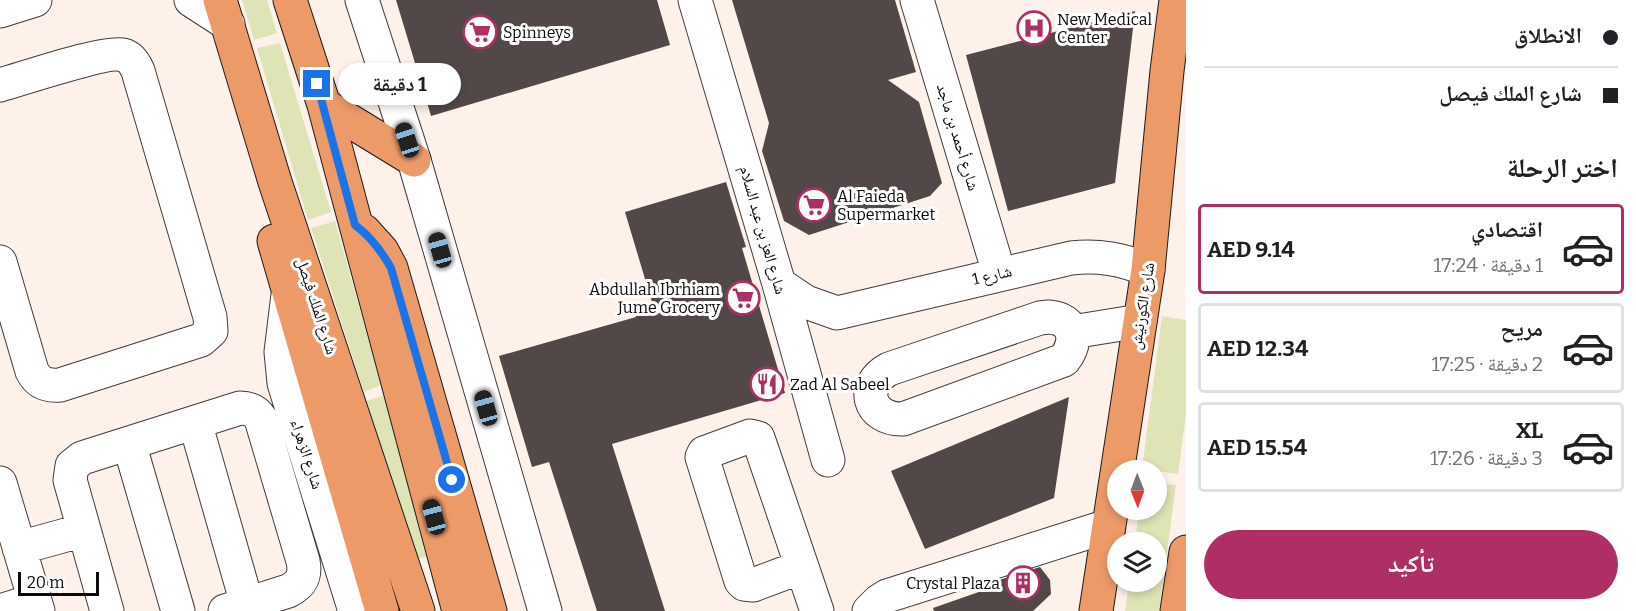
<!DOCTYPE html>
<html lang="ar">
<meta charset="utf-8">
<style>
body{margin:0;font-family:Bitter,"Noto Naskh Arabic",serif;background:#f6f6f6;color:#202124;direction:rtl;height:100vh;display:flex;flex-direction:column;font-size:22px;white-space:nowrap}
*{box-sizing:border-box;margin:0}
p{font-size:20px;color:#757577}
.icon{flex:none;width:33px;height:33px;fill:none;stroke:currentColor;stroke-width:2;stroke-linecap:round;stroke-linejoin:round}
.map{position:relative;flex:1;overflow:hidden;direction:ltr}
.drawer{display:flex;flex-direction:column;background:#fff;width:450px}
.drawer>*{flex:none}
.hud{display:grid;align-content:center;height:132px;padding:0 18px;background:#fff}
.needle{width:39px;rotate:179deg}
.buttons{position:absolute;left:1107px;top:460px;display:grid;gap:12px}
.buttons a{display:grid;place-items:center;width:60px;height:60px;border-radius:50%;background:#fff;box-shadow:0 3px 9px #0003;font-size:30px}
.scale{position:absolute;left:18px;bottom:15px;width:81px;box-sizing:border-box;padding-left:6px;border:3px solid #0a0a0a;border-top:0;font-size:16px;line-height:21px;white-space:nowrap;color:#0a0a0a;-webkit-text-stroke:4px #fff;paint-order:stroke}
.end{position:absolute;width:27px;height:27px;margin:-14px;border:8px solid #1a73e8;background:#fff;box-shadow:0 0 0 3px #fff}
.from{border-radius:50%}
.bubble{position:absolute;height:42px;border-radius:21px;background:#fff;box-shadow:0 3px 9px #0003;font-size:20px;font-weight:700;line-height:42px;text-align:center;direction:rtl}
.car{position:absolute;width:18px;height:36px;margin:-18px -9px;border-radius:8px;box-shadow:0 0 4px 2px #0007;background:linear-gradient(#222 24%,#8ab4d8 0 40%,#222 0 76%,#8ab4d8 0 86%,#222 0)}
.hud b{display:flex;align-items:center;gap:21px;height:57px;font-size:22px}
.hud b+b{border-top:2px solid #e0e0e0}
.hud i{width:15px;height:15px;background:#202124}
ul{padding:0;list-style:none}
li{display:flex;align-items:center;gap:18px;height:90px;margin:0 12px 9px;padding:0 6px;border:3px solid #e0e0e0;border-radius:6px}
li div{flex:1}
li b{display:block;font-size:22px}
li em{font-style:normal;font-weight:700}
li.current{border-color:#ad2f65}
li>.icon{width:54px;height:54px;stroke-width:1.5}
h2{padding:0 18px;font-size:27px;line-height:72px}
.primary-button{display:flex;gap:12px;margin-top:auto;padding:12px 18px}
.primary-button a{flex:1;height:69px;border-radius:36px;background:#ad2f65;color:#fff;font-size:24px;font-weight:700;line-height:69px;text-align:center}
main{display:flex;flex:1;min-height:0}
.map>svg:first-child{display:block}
</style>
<main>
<section class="drawer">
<div class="hud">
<b><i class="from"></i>الانطلاق</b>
<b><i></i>شارع الملك فيصل</b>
</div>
<h2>اختر الرحلة</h2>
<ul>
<li class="current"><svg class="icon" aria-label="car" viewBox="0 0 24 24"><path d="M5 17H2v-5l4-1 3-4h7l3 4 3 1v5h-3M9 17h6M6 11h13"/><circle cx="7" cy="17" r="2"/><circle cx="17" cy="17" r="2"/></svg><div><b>اقتصادي</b><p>1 دقيقة · 17:24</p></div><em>AED 9.14</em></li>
<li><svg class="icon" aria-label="car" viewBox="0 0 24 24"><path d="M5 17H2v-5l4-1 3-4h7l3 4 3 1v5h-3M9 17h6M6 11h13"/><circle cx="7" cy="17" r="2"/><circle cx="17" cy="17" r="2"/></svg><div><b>مريح</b><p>2 دقيقة · 17:25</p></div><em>AED 12.34</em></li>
<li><svg class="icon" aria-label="car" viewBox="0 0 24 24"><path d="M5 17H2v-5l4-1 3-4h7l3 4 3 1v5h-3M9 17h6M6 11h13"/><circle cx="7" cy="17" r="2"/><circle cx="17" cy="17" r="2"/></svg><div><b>XL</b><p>3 دقيقة · 17:26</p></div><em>AED 15.54</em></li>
</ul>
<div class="primary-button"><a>تأكيد</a></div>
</section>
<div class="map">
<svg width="1186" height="611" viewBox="0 0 1186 611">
<rect width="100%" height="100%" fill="#fdf1e9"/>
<!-- green -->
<path fill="#dfe4b6" d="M242 0H267L277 33 254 40Z
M280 43 331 212 308 220 257 48Z
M335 221 381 385 364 392 311 228Z
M1162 316 1186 320V414L1178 474 1142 469Z
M385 395 426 557 418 559 366 401Z
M1157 483 1176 485 1159 611H1125L1129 582H1156V543H1135L1139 510H1156Z"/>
<!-- building -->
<path fill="#524848" d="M396 0H657L670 45 431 116Z
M732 0H895L916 72 888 80 919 102 942 183 930 196 809 235 784 221 762 151 769 123Z
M1135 11 1115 183 1008 211 966 55Z
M726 182 746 247 742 248 785 393 612 444 665 611H597L549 462 532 467 499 356 636 317 635 314 654 309 625 212Z
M1069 397 1054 498 925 549 891 471Z
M1040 567 1050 580 1051 594 1033 611H934L933 608 996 586V581Z"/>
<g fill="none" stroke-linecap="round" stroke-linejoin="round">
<!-- minor casing -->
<g stroke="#3d3d3d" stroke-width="35">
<path id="minor" d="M191 0 228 24
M362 0 414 160 545 611
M695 0 779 284 828 460
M917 0 999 273
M0 11 35 0
M0 85C22 79 107 50 123 55 131 57 135 64 138 71L210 317 211 331 201 340 60 385C47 386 38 383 32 371L0 262
M779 284 806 302 837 313 1071 258C1099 255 1122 259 1148 270
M288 295 281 352 284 383 355 611
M1049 317C1075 319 1079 341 1064 360L903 419C868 420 859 385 889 369L1040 318Z
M1072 332 1140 321
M195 422 247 604
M129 443 178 611
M0 483 38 611
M19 548 84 530
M801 567 753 585 744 584 741 581 702 457 704 453 750 436 758 438 817 611
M0 611 35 600
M107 611 70 480 72 466 82 458 240 408C250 408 256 411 261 419L303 561C306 576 301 585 288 591L225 611
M869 611 879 601 887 596 1108 526"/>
</g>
<!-- major casing -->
<g stroke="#1b1b1b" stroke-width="35">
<path id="major" d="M220 0 275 182 418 611
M290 0 324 105 459 611
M324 105 414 160
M364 231 382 251 391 268 490 611
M274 241 382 611
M1096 611 1148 270 1167 71 1176 0
M1177 611 1186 552"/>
</g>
<!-- minor -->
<use href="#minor" stroke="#fff" stroke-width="33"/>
<!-- major -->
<use href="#major" stroke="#ed9a69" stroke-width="33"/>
</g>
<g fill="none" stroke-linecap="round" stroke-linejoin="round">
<!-- route -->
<path stroke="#1a73e8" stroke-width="8" d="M317 84 355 225C371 237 381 250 391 268L452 480"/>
</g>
<!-- icons -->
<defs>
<g id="hospital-ring" transform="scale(1.725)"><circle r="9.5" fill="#fff" stroke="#ad2f65" stroke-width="1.5"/><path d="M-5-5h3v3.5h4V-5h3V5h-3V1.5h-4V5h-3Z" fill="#ad2f65"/></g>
<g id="supermarket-ring" transform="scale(1.725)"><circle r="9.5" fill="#fff" stroke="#ad2f65" stroke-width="1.5"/><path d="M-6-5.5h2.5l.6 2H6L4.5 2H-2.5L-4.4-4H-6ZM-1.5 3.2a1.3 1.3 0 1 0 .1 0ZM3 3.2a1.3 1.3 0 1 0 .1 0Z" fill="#ad2f65"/></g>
<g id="restaurant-ring" transform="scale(1.725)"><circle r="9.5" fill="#fff" stroke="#ad2f65" stroke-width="1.5"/><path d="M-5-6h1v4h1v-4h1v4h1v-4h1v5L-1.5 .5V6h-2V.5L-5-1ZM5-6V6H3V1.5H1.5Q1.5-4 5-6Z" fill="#ad2f65"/></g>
<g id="building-ring" transform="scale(1.725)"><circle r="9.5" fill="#fff" stroke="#ad2f65" stroke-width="1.5"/><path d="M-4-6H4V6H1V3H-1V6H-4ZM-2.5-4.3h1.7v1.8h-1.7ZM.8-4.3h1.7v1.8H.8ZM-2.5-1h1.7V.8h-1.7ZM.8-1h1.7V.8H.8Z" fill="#ad2f65"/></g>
</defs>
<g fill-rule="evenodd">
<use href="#hospital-ring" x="1034" y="28"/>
<use href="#supermarket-ring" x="480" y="32"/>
<use href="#supermarket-ring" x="814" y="205"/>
<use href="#supermarket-ring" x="743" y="298"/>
<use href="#restaurant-ring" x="767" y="384"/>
<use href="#building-ring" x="1023" y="583"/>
</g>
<g text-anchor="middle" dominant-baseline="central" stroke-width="6" stroke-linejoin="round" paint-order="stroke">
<!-- poi labels -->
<g font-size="16" fill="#0a0a0a" stroke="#fff" text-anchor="start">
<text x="1057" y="19">New Medical<tspan x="1057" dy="18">Center</tspan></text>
<text x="503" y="32">Spinneys</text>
<text x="837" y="196">Al Faieda<tspan x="837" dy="18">Supermarket</tspan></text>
<text x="720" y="289" text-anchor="end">Abdullah Ibrhiam<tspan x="720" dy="18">Jume Grocery</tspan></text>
<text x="790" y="384">Zad Al Sabeel</text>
<text x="1000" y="583" text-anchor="end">Crystal Plaza</text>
</g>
<!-- street labels -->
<g font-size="16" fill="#0a0a0a" stroke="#fff">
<text transform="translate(958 137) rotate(73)">شارع أحمد بن ماجد</text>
<text transform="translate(763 230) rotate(74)">شارع العز بن عبد السلام</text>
<text transform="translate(992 275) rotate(-13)">شارع 1</text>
<text transform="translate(317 306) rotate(72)">شارع الملك فيصل</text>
<text transform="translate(1142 306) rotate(-81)">شارع الكورنيش</text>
<text transform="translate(307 454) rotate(72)">شارع الزهراء</text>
</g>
</g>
</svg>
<div class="buttons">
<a><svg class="needle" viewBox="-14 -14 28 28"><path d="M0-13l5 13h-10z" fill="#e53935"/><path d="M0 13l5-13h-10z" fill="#757577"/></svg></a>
<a><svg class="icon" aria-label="layers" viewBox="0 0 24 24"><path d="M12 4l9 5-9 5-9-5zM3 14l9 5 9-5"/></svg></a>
</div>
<div class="scale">20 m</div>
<i class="end from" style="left:452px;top:480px"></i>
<i class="end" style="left:317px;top:84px"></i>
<div class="bubble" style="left:338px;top:63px;width:123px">1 دقيقة</div>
<i class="car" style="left:407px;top:140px;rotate:342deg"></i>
<i class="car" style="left:440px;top:250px;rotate:344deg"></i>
<i class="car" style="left:486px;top:408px;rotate:344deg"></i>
<i class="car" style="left:434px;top:517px;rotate:345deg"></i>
</div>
</main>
